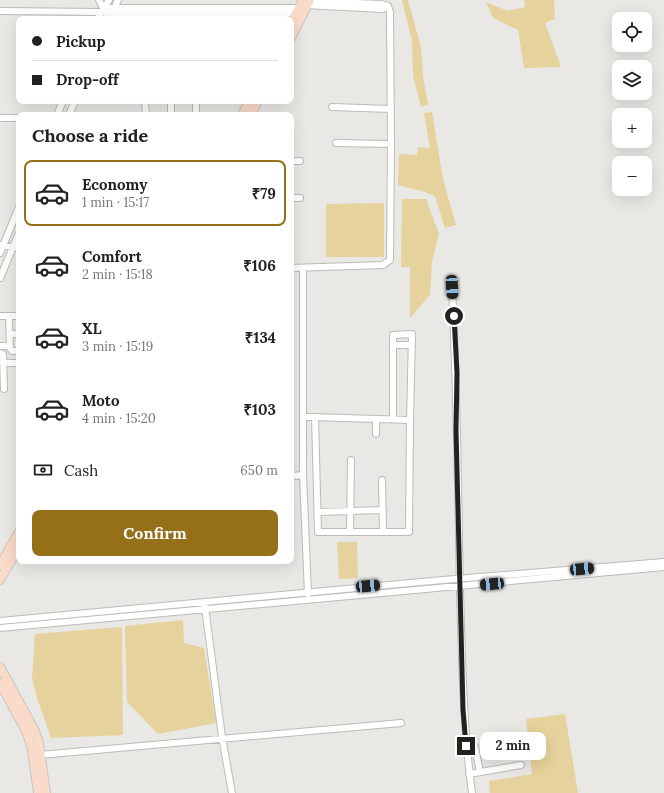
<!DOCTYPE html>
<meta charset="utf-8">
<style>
body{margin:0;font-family:Lora,serif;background:#f2f2f2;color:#222;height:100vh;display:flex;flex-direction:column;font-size:15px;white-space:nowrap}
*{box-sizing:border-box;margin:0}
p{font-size:13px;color:#767676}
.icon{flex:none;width:22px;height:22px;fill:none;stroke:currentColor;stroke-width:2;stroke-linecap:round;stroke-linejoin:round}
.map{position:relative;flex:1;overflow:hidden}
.details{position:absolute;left:16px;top:112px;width:278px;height:452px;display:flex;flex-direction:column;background:#fff;border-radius:8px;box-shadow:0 4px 16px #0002}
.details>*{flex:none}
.hud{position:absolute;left:16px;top:16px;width:278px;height:88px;border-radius:8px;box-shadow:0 4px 16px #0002;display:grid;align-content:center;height:88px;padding:0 16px;background:#fff}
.fabs{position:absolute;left:612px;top:12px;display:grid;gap:8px}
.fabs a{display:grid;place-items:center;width:40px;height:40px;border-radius:8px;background:#fff;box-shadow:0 4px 16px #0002;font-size:20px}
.end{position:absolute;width:18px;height:18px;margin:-9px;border:5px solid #222220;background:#fff;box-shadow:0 0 0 2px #fff}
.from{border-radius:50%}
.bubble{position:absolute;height:28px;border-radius:8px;background:#fff;box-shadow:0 4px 16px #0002;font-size:13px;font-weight:700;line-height:28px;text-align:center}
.car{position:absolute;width:12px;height:24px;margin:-12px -6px;border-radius:5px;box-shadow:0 0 3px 1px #0007;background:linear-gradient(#222 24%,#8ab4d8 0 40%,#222 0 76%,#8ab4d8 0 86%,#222 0)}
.hud b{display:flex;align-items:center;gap:14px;height:38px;font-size:15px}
.hud b+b{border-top:1px solid #e0e0e0}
.hud i{width:10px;height:10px;background:#222}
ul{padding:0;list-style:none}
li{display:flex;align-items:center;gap:12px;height:66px;margin:0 8px 6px;padding:0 8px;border:2px solid transparent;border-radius:8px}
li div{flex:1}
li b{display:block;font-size:15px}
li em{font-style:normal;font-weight:700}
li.current{border-color:#966f19}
li>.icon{width:36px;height:36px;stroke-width:1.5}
h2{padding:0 16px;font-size:18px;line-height:48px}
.pay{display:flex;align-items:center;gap:10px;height:44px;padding:0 16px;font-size:15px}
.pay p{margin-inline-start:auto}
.button{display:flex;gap:8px;margin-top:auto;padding:8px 16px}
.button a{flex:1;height:46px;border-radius:8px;background:#966f19;color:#fff;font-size:16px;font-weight:700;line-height:46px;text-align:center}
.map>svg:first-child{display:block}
</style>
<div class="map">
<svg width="664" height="793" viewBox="0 0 664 793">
<rect width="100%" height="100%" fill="#e9e8e4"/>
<!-- green -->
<path fill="#e5d29c" d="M402 0H408L421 47 423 76 428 104 421 107 413 76 412 41Z
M524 0H554L555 19 545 23 561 67 524 68 518 30 493 18 486 2 508 11 525 7Z
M432 112 443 179 456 225 445 228 435 196 425 192 398 185 399 154 417 155 418 147 430 148 424 113Z
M402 199H426L439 234 432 262 430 295 410 318V267H401Z
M384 203V257H326V204Z
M337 542H357L358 578 339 579Z
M183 620 184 643 204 648 216 723 158 734 127 702 125 626Z
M122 627 123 735 51 738 37 698 32 678 35 634Z
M565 714 578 793H490L489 781 532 774 526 719Z"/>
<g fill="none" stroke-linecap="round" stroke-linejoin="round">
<!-- minor casing -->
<g stroke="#bcbbb8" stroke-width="8">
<path id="minor" d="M99 0 103 8
M306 1 381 4 388 6
M305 5 382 9 388 6
M103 8H302
M0 11 101 12 112 14 299 13
M97 19 109 0
M110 19 118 0
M145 101 146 115
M171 101V115
M196 101V115
M332 107 391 109
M57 115 63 101
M69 115 75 101
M0 118H19
M336 143 391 144
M291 161H300
M291 198H300
M0 245 19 248
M0 253 19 207
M291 268 383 265 390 260 391 144 390 12 388 6
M303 268V475L308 594
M0 278 19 233
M452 287C457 388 458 489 460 590 462 658 463 725 472 793
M0 316H9
M19 316H11L9 317 10 348 12 351H19
M10 334H19
M393 345H412
M0 346H10
M0 353 3 354 4 389
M3 363H19
M303 417H311L410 420 409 532H318L315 417
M393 419V335L412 334 410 420
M376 434V419
M291 476 303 475
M382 480 383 532
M318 512 383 510
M350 531 351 460
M205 607 222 737 232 793
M0 621 443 580 664 562
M0 628 664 567
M475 747 480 772
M40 755 401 723
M469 774 521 765"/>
</g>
<!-- major casing -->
<g stroke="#c6c6c5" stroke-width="10">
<path id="major" d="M291 23 303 0
M291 38 310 0
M242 115 249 101
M251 115 258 101
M0 565 19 532
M0 580 19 547
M0 667 34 729 39 743 46 793
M0 683 27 733 32 749 38 793"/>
</g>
<!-- minor -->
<use href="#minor" stroke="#fff" stroke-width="6"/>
<!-- major -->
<use href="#major" stroke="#fadac8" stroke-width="8"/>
</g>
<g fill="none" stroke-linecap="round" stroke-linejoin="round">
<!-- route -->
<path stroke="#222220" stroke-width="5" d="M454 316 457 373 456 430 463 709 466 746"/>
</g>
</svg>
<div class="fabs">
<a><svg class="icon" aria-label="locate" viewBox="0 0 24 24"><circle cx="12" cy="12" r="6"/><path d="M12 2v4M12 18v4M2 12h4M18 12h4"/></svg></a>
<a><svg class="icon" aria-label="layers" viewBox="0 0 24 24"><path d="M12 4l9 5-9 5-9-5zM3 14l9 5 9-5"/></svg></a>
<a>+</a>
<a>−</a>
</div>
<i class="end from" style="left:454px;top:316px"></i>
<i class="end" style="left:466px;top:746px"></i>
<div class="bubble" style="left:480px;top:732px;width:66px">2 min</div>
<i class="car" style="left:452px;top:287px;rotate:177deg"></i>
<i class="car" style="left:582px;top:569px;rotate:85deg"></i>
<i class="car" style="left:492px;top:584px;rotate:265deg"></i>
<i class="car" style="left:368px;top:586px;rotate:85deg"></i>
<div class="hud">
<b><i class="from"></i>Pickup</b>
<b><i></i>Drop-off</b>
</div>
<section class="details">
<h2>Choose a ride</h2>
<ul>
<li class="current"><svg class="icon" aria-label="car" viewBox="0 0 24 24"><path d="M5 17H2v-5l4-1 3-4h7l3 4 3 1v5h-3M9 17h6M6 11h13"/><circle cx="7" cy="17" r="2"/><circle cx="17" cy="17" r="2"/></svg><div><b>Economy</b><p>1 min · 15:17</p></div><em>₹79</em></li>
<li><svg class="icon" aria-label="car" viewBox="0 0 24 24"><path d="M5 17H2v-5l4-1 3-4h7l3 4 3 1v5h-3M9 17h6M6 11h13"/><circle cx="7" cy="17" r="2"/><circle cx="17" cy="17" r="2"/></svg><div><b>Comfort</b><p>2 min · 15:18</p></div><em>₹106</em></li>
<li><svg class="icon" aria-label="car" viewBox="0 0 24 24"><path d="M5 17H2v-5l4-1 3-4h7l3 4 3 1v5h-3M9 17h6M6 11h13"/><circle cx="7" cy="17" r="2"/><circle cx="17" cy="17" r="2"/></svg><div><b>XL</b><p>3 min · 15:19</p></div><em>₹134</em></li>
<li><svg class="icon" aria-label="car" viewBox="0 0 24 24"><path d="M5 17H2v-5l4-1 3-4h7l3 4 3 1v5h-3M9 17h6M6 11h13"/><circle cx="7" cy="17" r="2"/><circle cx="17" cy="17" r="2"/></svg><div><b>Moto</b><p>4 min · 15:20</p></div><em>₹103</em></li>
</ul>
<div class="pay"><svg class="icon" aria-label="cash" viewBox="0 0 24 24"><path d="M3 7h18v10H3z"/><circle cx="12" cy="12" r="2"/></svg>Cash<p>650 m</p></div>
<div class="button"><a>Confirm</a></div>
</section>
</div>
